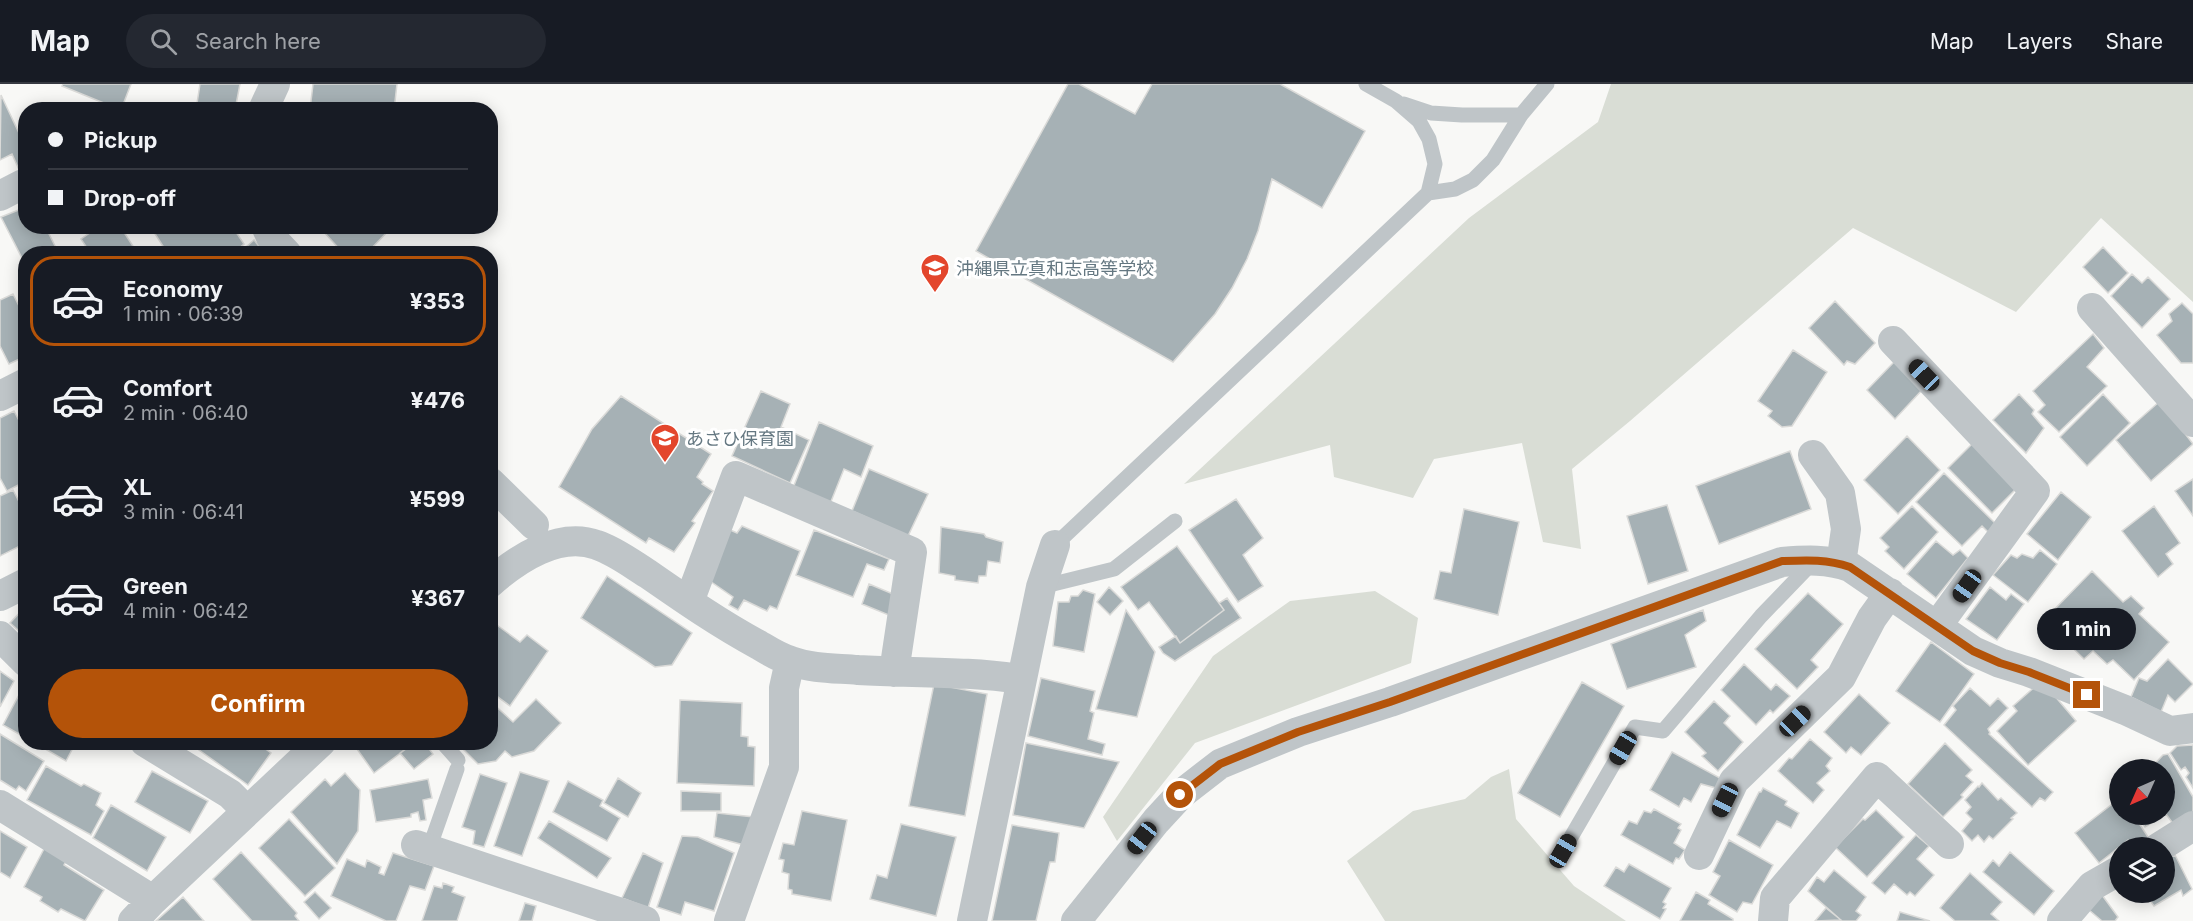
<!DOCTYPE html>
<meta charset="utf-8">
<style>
body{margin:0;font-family:Inter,"Noto Sans JP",sans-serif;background:#242831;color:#f1f3f6;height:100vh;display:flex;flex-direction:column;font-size:22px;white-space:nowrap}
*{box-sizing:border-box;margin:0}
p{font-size:20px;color:#9ea1a6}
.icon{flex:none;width:33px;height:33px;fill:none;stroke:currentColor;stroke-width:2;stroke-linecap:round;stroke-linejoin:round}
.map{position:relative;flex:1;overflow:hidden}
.panel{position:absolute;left:18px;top:162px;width:480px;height:504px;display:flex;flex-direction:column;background:#171b24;border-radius:24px;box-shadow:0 3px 15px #0003}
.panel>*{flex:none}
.banner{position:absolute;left:18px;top:18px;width:480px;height:132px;border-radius:24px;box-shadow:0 3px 15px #0003;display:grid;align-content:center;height:132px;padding:0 30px;background:#171b24}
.needle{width:39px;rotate:225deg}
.buttons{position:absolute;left:2109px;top:675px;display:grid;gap:12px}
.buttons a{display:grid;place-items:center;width:66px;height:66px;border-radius:50%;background:#171b24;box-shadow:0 3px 15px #0003;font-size:30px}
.end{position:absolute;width:27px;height:27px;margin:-14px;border:8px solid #b45309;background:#fff;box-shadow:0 0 0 3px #fff}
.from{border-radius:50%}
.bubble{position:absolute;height:42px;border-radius:21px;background:#171b24;box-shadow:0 3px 15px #0003;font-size:20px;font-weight:700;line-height:42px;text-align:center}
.car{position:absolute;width:18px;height:36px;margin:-18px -9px;border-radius:8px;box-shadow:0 0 4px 2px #0007;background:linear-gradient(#222 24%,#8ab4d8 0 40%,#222 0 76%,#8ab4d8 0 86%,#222 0)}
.banner b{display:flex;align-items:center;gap:21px;height:57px;font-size:22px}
.banner b+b{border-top:2px solid #363941}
.banner i{width:15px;height:15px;background:#f1f3f6}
ul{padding:10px 0 0;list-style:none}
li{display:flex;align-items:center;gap:18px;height:90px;margin:0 12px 9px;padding:0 18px;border:3px solid transparent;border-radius:24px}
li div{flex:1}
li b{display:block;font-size:22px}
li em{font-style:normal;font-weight:700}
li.selected{border-color:#b45309}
li>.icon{width:54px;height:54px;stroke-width:1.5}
.button{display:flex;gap:12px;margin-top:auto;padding:12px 30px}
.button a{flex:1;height:69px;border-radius:36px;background:#b45309;color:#fff;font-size:24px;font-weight:700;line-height:69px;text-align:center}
header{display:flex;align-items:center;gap:36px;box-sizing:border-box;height:84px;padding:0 30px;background:#171b24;border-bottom:2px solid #363941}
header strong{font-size:28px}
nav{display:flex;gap:33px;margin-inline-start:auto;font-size:21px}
.search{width:420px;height:54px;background:#242831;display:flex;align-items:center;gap:15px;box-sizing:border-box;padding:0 21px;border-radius:33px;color:#9ea1a6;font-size:22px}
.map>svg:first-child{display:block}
</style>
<header>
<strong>Map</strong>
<div class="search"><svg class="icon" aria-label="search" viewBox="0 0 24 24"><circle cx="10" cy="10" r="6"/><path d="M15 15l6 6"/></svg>Search here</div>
<nav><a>Map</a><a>Layers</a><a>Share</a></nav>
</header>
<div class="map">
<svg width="2193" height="837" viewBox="0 0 2193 837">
<rect width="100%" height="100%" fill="#f8f8f6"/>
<!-- green -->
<path fill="#d9ddd5" d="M1611 0H2193V218L2101 134 2016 228 1853 144 1630 337 1572 385 1581 465 1543 458 1522 359 1434 375 1413 414 1334 393 1330 361 1184 400 1469 134 1598 38Z
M1375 507 1418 534 1411 579 1195 659 1117 757 1103 733 1213 572 1290 517Z
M1509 685 1516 735 1574 802 1626 837H1385L1347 777 1413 727 1465 715 1491 693Z"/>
<!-- building -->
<path fill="#a6b1b5" stroke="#dadad8" stroke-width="1.5" d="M63 0H131L121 26 62 2Z
M200 0H240L235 26H196Z
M313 0H397L394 26H310Z
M1068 0H1079L1135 30 1152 0H1280L1365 47 1322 124 1272 95 1258 147 1247 175 1232 204 1215 230 1173 278 976 167Z
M1 11 26 64V88L21 90 12 70 0 76Z
M26 123V142H45L59 170H26V182L1 133Z
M100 142H120L138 170H91L81 155Z
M150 142H232L244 160 232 170H168Z
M325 142H393L366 170H344L322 146Z
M254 156 265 170H238Z
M2103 163 2128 189 2108 209 2083 183Z
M2132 190 2142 199 2148 193 2170 215 2142 244 2111 212Z
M13 210 26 236V272L9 280 0 262V216Z
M1835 217 1875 259 1855 280 1847 277 1844 281 1809 244Z
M2182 219 2193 230V279H2181L2157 251 2172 237 2169 230Z
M2093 250 2104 264 2087 283 2107 302 2059 348 2038 328 2045 321 2033 307Z
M1793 266 1827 288 1792 342 1782 343 1768 332 1772 327 1758 317Z
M1894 278 1923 305 1895 335 1867 306Z
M761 307 790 320 781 343 809 356 790 399 732 372Z
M2019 310 2034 326 2032 330 2044 344 2026 369 1993 336Z
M2103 310 2130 339 2087 382 2060 353Z
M621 312 711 370 697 393 703 398 702 400 713 407 692 437 695 439 674 468 649 454 646 459 559 403 592 345Z
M2160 317 2193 360 2151 397 2116 356Z
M14 327 26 350V397L7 407 0 394V334Z
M819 338 873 362 861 393 844 385 830 420 793 404Z
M1907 352 1940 386 1898 430 1864 396Z
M1975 357 2019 402 1992 429 1948 384Z
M1790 367 1811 425 1719 460 1696 402Z
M869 385 928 410 908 452 852 427Z
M1944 389 1997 441 1989 449 1982 442 1962 462 1916 418Z
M2193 395V432L2175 407Z
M13 406 26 431V459L0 472V412Z
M2061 408 2091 433 2058 476 2027 450Z
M1236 415 1263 454 1243 471 1263 502 1238 518 1189 446Z
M1667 421 1688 487 1648 500 1627 432Z
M1912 422 1938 448 1904 485 1885 467 1889 463 1880 454Z
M2154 422 2180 459 2166 470 2173 480 2158 493 2122 447Z
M1464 425 1519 438 1498 531 1434 515 1440 487 1451 489Z
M742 442 800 467 777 525 770 522 767 527 744 516 738 526 729 521 733 513 707 495 726 444 737 449Z
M941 443 984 450 986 453 1003 458 1000 479 988 477 986 492H979L978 499 955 496V492L939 489Z
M814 446 889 475 884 486 867 480 853 513 796 491Z
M1936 457 1953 471 1960 466 1968 474 1936 514 1907 490Z
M1177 462 1224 526 1180 559 1149 518 1138 526 1121 503Z
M2040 466 2057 480 2028 518 1993 491 2011 471 2017 474 2022 470 2033 474Z
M2092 487 2123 518 2131 512 2144 524 2139 530 2169 558 2134 596 2113 576 2107 580 2093 567 2084 575 2044 536Z
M607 492 692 549 672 581 655 583 581 534Z
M869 500 893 510 891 532 862 520Z
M1109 503 1123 517 1110 531 1097 518Z
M1990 503 2006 516 2011 510 2024 520 1997 556 1966 535Z
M1083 506 1095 510 1084 568 1053 562 1058 518H1069L1071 512H1078Z
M1808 509 1843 540 1811 576 1818 583 1797 605 1755 565Z
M1227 514 1241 534 1175 577 1163 569 1159 563 1176 552 1180 559 1224 526 1219 519Z
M26 522V553L10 539Z
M1126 526 1155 568 1137 633 1096 625Z
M1703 526 1706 537 1685 551 1696 583 1627 605 1611 560Z
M490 536 520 558 527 551 548 567 510 622 490 607Z
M1931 558 1974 590 1940 638 1896 607Z
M2168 575 2193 600 2175 618 2168 611 2161 628 2131 613 2139 594 2147 597Z
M1744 580 1771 606 1776 600 1790 612 1773 629 1770 626 1756 641 1721 606Z
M0 587 14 597 0 623Z
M1041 594 1095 607 1090 627 1094 629 1088 655 1105 660 1102 671 1028 652Z
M1582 598 1624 622 1560 733 1518 709Z
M934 600 987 610 965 732 909 722Z
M2038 600 2048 604 2076 637 2028 681 1997 647 2017 627 2013 622Z
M1970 604 1990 622 1998 614 2008 624 1988 645 1990 649 1989 650 2053 708 2045 717 2040 714 2032 723 1944 641 1956 626 1953 622Z
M20 609 26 612V654L3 641Z
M1859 610 1890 639 1861 671 1851 663 1846 669 1824 648Z
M536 615 561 639 534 667 512 673 505 667 496 677 478 680 456 658H490V617L513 638Z
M680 616 742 619 741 652 748 653V662L755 663 754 702 677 699Z
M1714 617 1730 632 1724 639 1743 658 1718 687 1702 672 1706 669 1685 648Z
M0 650 44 677 26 707 19 702 16 706 0 696Z
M1810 655 1832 674 1826 682 1830 687 1817 699 1824 706 1813 719 1778 687 1789 674 1792 675Z
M33 658H76L66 677Z
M193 658H256L271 669 248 701 192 661Z
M352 658H415L374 689Z
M415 658H424L433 670 414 685 400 669Z
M1026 659 1119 678 1084 744 1013 731Z
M1945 659 1972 686 1966 692 1973 698 1961 711 1963 713 1943 733 1908 700Z
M2193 661V704L2186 693 2189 689 2185 683 2181 686 2170 669 2177 662Z
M1672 668 1720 694 1716 704 1701 700 1691 718 1684 714 1679 723 1650 706Z
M2168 670 2193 713V729L2174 741 2166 730 2145 743 2137 730H2164V686H2149L2163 671Z
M46 682 81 702 84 700 101 709 96 721 104 727 91 751 27 716Z
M152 687 208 717 190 749 135 718Z
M520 688 549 697 522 772 494 762Z
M345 689 360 706 358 747 337 780 291 728 325 695 331 702Z
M480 690 507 699 484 763 473 760 475 747 462 743Z
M618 694 641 709 628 733 604 719Z
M428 695 432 714 423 716 426 736 420 737 418 728 411 730V733L376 738 370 706Z
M568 697 603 716 600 722 620 734 607 757 553 728Z
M1982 699 1998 716 2001 714 2017 729 2011 734 2013 735 1993 755 1989 752 1984 758 1978 751 1972 757 1962 747 1972 735 1966 729 1971 723 1965 716 1978 702 1979 703Z
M1763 704 1787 717 1785 721 1799 729 1791 744 1777 737 1760 764 1737 751 1759 708H1761Z
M681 707 721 709V727H681Z
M2120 714V730H2133L2150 756 2137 764H2133L2128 756 2099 779 2075 749Z
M111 721 166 753 147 787 93 754Z
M1654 725 1681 740 1678 744 1681 746 1674 759 1685 766 1679 775 1676 774 1673 780 1621 751 1629 737 1637 740 1644 727 1651 729Z
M1876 726 1904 753 1867 793 1835 763 1863 735 1865 736Z
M802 727 847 736 831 817 792 810V806L788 805 789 790 782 788 784 776 779 775 783 759 794 761Z
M717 729 754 733 744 761 714 753Z
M289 735 335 784 305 812 259 764Z
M549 737 611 774 597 794 538 754Z
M901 740 956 753 936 832 870 815 877 791 887 794Z
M1012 741 1059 749 1055 778H1050L1036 837H992Z
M0 747 27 763 10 794 0 788Z
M1916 751 1929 762 1917 775 1934 791 1915 812 1910 808 1907 811 1894 800 1885 810 1872 799Z
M682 752 698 753 734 769 714 827 685 818 681 831 657 823Z
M1729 756 1773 781 1752 820 1743 818 1737 828 1709 811 1720 792 1713 788Z
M45 763 66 777 64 781 104 806 85 837 61 825 58 828 40 817 42 813 24 803Z
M241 768 297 829 295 832 299 837H252L213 795Z
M2010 768 2054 807 2034 831 1983 788 1993 776 1999 782Z
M393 769 434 782 425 806 410 802 396 837H386L331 812 347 775 365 783 367 776 381 783 379 789 384 791Z
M643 769 663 779 648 824 622 814Z
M2175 771 2192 805 2183 812 2181 806 2154 822 2149 815 2143 818 2138 808H2164V777Z
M1629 780 1671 804 1663 818 1666 820 1663 824 1666 825 1660 835 1604 802 1616 783 1624 788Z
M1834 786 1866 813 1856 827 1861 831 1856 837H1842L1808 807 1817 793 1824 798Z
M1970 789 2002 818 1991 830 1999 837H1955L1940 824Z
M443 799 454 803 452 808 465 813 457 837H422L434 802 442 804Z
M315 808 331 824 319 835 304 818Z
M1696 808 1710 816 1708 820 1733 835V837H1680Z
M2102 811 2118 833 2115 837H2102L2089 826Z
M183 813 204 837H156Z
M525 819 536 822 532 837H519Z
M1826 824 1841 836 1815 837Z
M1900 828 1930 837H1897Z"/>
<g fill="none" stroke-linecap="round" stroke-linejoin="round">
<!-- lane -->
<path stroke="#bfc5c8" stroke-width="15" d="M1366 0 1396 17 1419 37 1429 55 1435 80 1428 109
M1404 20 1431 29 1462 31H1521
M1055 461 1428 109 1455 105 1473 96 1493 76 1521 31 1547 0
M1041 503 1114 485 1175 437
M442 658 458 676
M429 765 457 685
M1563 767 1635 643 1663 647 1761 532 1813 478"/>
<!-- street -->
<path stroke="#bfc5c8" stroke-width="30" d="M263 26 275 0
M0 112 23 100
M266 142 271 153 287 170
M2092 224 2193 338
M1893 257 2035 407 1937 542
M0 312 26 299
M1813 371 1840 409 1846 445 1841 480
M490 398 534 441
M490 499C517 475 559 447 597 461 615 467 632 480 648 490 684 515 720 540 759 561 769 567 780 574 791 577 813 585 836 584 858 586 913 589 968 587 1021 595
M0 512 26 499
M689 518 736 392 912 468 894 588
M0 552 26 578
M145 658 230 710 247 727
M0 721 153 816
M416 761 645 837
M2158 764 2193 742
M1699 771 1734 697 1841 593 1872 534 1890 509
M133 837 153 816 321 658
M729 837 784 683V604L790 577
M972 837 1041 503 1055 461
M1076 837 1156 737 1180 711 1220 680 1298 648 1390 618 1782 478C1807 476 1827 475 1850 483L1973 567 2000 579 2029 588 2125 626 2170 647 2193 644
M1773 837 1775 814 1877 693 1949 760
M2062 837 2092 802 2120 786"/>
</g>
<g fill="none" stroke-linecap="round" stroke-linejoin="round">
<!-- route -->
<path stroke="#b45309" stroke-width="8" d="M1180 711 1220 680 1298 648 1390 618 1782 477C1807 476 1827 475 1850 483L1973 567 2000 579 2029 588 2087 611"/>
</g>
<!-- icons -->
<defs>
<g id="school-pin" transform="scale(1.5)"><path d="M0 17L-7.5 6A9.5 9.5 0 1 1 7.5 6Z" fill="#e3462c" stroke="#fff"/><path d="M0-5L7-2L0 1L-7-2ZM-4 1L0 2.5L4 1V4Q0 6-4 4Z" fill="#fff"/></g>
</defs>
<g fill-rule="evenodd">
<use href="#school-pin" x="935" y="184"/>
<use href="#school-pin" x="665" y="354"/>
</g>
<g text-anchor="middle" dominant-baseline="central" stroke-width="6" stroke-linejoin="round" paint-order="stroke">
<!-- poi labels -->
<g font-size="18" fill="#647781" stroke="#fff" text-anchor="start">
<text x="956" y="184">沖縄県立真和志高等学校</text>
<text x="686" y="354">あさひ保育園</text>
</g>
</g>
</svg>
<div class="buttons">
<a><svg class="needle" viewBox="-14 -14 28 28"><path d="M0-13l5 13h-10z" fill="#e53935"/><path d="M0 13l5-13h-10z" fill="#9ea1a6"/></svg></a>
<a><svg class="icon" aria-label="layers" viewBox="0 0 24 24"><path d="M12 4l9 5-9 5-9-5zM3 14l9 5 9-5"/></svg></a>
</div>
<i class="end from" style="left:1180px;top:711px"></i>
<i class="end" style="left:2087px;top:611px"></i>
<div class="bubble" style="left:2037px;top:524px;width:99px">1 min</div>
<i class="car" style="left:1924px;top:291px;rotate:316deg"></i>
<i class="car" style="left:1967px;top:502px;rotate:215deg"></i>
<i class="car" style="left:1795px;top:637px;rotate:46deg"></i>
<i class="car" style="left:1623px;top:664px;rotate:210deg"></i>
<i class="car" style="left:1725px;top:716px;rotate:206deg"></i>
<i class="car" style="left:1142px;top:754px;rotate:218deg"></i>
<i class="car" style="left:1563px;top:767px;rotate:30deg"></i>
<div class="banner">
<b><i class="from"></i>Pickup</b>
<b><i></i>Drop-off</b>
</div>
<section class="panel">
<ul>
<li class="selected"><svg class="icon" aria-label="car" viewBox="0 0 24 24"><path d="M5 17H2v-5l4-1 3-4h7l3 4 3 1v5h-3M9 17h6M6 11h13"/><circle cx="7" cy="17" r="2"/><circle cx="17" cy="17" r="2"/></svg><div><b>Economy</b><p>1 min · 06:39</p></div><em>¥353</em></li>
<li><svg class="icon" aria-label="car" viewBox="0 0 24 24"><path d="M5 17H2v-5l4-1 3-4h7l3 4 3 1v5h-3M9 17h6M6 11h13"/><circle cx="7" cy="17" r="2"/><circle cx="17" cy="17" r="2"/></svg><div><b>Comfort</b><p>2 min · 06:40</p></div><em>¥476</em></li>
<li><svg class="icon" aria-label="car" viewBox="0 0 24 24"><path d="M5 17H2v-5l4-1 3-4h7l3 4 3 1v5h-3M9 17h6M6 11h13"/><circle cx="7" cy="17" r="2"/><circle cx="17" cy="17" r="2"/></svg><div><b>XL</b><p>3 min · 06:41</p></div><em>¥599</em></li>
<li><svg class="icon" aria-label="car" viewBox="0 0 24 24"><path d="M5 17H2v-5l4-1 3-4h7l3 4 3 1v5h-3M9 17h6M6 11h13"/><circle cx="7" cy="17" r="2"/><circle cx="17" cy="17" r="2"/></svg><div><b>Green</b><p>4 min · 06:42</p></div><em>¥367</em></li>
</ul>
<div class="button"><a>Confirm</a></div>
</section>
</div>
